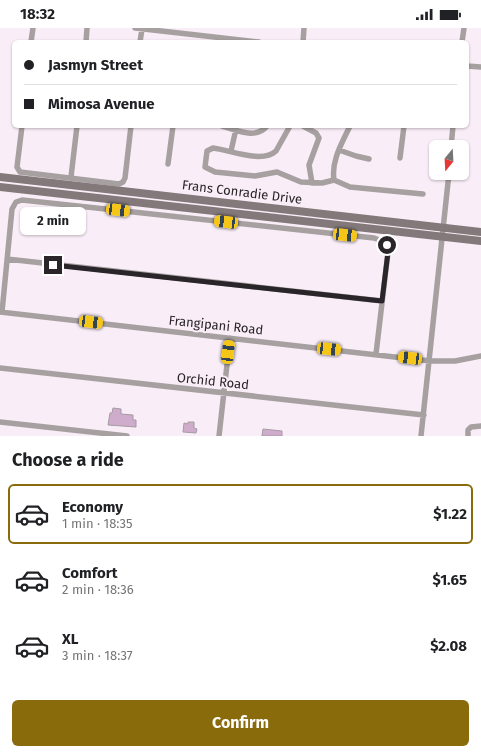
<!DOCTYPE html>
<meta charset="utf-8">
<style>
body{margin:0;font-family:"Fira Sans",sans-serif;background:#f6f6f6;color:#202124;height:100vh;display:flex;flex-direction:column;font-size:15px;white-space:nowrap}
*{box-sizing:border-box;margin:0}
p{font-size:13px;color:#757577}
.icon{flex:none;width:22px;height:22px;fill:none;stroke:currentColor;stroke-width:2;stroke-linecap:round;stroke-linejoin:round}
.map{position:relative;height:408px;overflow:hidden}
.sheet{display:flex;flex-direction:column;background:#fff;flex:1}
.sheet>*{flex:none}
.top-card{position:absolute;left:12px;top:12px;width:457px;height:88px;border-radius:6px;box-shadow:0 1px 3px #0004;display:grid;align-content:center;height:88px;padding:0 12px;background:#fff}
.needle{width:26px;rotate:198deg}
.controls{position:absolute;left:429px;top:112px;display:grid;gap:8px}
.controls a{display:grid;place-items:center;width:40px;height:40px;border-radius:6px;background:#fff;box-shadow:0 1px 3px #0004;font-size:20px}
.end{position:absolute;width:18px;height:18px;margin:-9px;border:5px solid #292528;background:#fff;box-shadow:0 0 0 2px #fff}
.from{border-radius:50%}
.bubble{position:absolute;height:28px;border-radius:6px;background:#fff;box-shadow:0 1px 3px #0004;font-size:13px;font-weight:700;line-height:28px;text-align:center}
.car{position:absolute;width:12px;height:24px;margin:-12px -6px;border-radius:5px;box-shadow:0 0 3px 1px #0007;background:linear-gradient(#f5c518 24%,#345 0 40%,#f5c518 0 76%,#345 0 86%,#f5c518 0)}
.top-card b{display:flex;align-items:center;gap:14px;height:38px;font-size:15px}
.top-card b+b{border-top:1px solid #e0e0e0}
.top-card i{width:10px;height:10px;background:#202124}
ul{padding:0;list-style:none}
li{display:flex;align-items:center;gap:12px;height:60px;margin:0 8px 6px;padding:0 4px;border:2px solid transparent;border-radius:6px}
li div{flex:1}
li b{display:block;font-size:15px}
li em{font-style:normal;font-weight:700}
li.active{border-color:#8a6b0b}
li>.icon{width:36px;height:36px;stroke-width:1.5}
h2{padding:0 12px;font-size:18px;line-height:48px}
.action{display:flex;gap:8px;margin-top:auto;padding:8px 12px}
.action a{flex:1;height:46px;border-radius:6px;background:#8a6b0b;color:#fff;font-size:16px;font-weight:700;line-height:46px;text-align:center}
.status{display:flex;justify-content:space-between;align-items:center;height:28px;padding:0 20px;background:#fff;direction:ltr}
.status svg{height:11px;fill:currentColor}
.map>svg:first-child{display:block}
</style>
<div class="status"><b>18:32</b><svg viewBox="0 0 49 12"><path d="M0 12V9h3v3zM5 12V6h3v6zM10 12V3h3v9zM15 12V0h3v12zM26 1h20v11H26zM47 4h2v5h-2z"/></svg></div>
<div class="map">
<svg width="481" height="408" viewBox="0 0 481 408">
<rect width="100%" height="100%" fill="#f9edf7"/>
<!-- building -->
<path fill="#d0accc" stroke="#a59ba4" d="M113 380 121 381V386L133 387V392H136V399L108 397 110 385H112Z
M188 394H194V400L197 401 196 405 183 404 184 395 188 396Z
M263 401 282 403V408H262Z"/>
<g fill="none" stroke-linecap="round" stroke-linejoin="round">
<!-- minor -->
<path stroke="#a7a0a0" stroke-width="5.5" d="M135 0 259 14
M31 14 33 0
M86 14 87 0
M140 14 142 1
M303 14 304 0
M462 14 464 0
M467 38 481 39
M22 98 17 139 20 144 119 156 123 154 125 150 131 98
M222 98C237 102 256 112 267 98
M290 98 276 123C262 136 230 122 213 120L207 123 205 139 215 144 255 148 277 144 301 154 322 155 334 152 350 159 423 166
M303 98 316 105 319 110 309 137 312 155
M451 119 453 98
M339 122 356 128 369 131
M231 123 236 101
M400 130 404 98
M168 136 173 98
M71 149 77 98
M334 152C331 133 342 115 350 98
M7 231 382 273
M0 284 430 333H455L481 328
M2 284 12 181 16 174 22 172 374 210 385 214 388 224 376 326
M0 340 424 387
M0 394 127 408
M219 408 230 310
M421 408 449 145
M468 408V402L471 399 481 398"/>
<!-- secondary -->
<path stroke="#83797a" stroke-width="8" d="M0 149 481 204
M0 159 481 213"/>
</g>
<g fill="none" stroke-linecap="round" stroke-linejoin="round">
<!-- route -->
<path stroke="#292528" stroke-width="5" d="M53 237 382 273 388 224 387 217"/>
</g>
<g text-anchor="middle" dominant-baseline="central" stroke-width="4" stroke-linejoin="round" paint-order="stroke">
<!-- street labels -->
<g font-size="13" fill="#292528" stroke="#f9edf7">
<text transform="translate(242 164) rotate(7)">Frans Conradie Drive</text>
<text transform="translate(216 297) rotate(6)">Frangipani Road</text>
<text transform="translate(213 353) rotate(6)">Orchid Road</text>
</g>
</g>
</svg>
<div class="controls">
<a><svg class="needle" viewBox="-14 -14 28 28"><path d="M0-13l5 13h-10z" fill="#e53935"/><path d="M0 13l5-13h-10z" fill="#757577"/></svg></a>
</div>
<i class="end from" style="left:387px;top:217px"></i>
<i class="end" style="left:53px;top:237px"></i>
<div class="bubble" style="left:20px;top:179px;width:66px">2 min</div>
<i class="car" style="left:118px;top:182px;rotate:97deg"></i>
<i class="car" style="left:226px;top:194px;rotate:277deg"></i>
<i class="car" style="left:345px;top:207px;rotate:96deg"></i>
<i class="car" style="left:91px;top:294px;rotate:97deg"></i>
<i class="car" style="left:329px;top:321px;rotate:96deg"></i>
<i class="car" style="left:228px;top:324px;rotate:7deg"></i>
<i class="car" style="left:410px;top:330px;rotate:277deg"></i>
<div class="top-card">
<b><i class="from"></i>Jasmyn Street</b>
<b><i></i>Mimosa Avenue</b>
</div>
</div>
<section class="sheet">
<h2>Choose a ride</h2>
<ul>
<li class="active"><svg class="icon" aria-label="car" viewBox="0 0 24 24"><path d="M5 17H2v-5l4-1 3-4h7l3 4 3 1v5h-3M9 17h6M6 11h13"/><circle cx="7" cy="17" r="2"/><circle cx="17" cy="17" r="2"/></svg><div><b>Economy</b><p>1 min · 18:35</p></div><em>$1.22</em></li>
<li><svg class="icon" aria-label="car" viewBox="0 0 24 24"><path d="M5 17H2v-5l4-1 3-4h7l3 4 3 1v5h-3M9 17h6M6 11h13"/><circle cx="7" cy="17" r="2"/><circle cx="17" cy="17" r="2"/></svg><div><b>Comfort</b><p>2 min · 18:36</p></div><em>$1.65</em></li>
<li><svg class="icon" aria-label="car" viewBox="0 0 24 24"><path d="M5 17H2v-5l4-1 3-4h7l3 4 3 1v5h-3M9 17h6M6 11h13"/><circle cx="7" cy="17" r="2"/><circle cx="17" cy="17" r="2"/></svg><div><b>XL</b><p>3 min · 18:37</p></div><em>$2.08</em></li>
</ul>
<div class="action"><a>Confirm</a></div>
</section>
